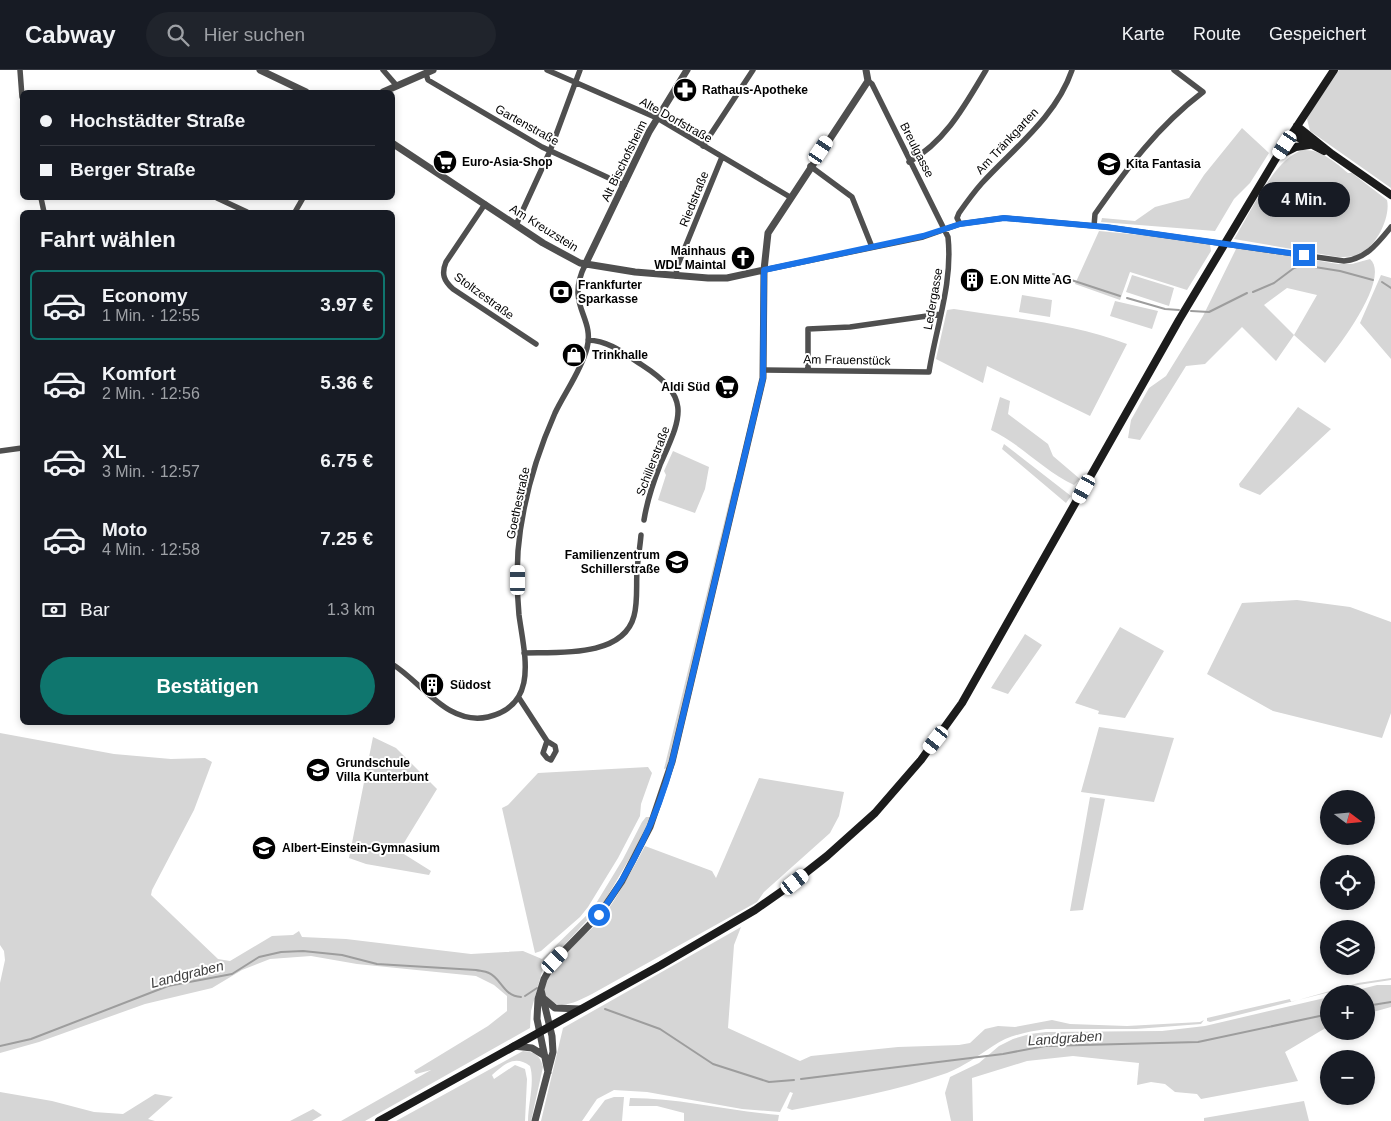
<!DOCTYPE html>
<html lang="de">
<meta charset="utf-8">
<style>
body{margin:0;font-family:Helvetica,sans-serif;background:#20242c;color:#f1f3f6;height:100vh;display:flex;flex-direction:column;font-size:19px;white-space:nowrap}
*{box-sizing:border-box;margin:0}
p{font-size:16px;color:#9ea1a6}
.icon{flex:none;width:28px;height:28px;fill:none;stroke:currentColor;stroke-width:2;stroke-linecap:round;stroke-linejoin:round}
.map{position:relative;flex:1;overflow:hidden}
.details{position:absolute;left:20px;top:140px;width:375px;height:515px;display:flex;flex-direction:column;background:#171b24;border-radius:8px;box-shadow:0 2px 8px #0003}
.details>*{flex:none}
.banner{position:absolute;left:20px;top:20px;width:375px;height:110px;border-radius:8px;box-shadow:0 2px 8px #0003;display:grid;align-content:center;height:110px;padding:0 20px;background:#171b24}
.needle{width:32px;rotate:106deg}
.tools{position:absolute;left:1320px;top:720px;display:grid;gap:10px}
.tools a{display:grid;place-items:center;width:55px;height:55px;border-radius:50%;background:#171b24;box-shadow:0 2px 8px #0003;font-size:25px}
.end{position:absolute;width:22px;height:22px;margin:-11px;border:6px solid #1a73e8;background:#fff;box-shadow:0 0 0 2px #fff}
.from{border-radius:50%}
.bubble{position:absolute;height:35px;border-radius:18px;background:#171b24;box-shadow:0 2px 8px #0003;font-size:16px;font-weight:600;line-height:35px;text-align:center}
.car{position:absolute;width:15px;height:30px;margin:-15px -8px;border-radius:6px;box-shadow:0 0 4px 1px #0007;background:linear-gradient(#fff 24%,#345 0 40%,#fff 0 76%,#345 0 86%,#fff 0)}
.banner b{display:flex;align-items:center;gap:18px;height:48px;font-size:19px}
.banner b+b{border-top:1px solid #363941}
.banner i{width:12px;height:12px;background:#f1f3f6}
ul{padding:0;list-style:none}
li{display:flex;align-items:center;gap:15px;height:70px;margin:0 10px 8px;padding:0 10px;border:2px solid transparent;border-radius:8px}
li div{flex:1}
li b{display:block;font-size:19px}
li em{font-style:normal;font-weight:600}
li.selected{border-color:#0f766e}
li>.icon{width:45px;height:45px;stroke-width:1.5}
h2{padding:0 20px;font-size:22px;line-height:60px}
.pay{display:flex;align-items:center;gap:12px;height:55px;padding:0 20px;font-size:19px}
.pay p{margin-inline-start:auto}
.cta{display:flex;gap:10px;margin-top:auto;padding:10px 20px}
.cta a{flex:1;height:58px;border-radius:30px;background:#0f766e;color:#fff;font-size:20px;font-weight:600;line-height:58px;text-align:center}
header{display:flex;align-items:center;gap:30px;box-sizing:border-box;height:70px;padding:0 25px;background:#171b24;border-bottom:1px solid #363941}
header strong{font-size:24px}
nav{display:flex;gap:28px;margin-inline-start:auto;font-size:18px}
.search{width:350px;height:45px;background:#20242c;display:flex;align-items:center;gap:12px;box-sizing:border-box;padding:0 18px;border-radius:28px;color:#9ea1a6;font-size:19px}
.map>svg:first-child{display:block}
</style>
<header>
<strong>Cabway</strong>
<div class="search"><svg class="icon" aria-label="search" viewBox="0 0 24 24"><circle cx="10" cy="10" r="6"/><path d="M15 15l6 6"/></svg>Hier suchen</div>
<nav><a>Karte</a><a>Route</a><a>Gespeichert</a></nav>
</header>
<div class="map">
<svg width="1391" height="1051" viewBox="0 0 1391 1051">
<rect width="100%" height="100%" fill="#fff"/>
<!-- green -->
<path fill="#d6d6d6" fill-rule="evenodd" d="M1339 0H1391V118L1310 61 1307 49 1310 43Z
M1242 58 1269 83 1250 113 1234 129 1215 161 1101 152 1102 148 1135 151 1155 137 1189 128 1204 105Z
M1303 80C1321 79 1336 93 1348 103H1352L1387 130C1391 147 1376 178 1358 185 1352 187 1345 187 1338 187L1234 169C1250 144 1274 88 1303 80Z
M1099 161 1204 171 1210 175 1211 181 1187 220 1130 202 1120 230 1075 214Z
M1237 177 1338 194H1352L1370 189C1391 208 1339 276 1325 293L1294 265 1276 291 1242 257 1205 294 1186 296 1140 370 1128 368 1131 350 1149 318 1166 306 1203 246ZM1287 218 1317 225 1294 265 1264 235Z
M1132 205 1174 218 1169 236 1126 222Z
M1381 205 1391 208V289L1360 253Z
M1022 225 1052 230 1050 247 1019 242Z
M1115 231 1158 241 1152 259 1110 246Z
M954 239C1012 248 1072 253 1127 274L1090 346 987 296 983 313 936 289 947 240Z
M1000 327 1010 331 1008 344 1048 374 1053 386 1080 409 1074 415C1044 401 1022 375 991 360Z
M1298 337 1331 359 1260 425 1240 417 1239 414 1243 409Z
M1004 374 1071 426 1066 433 1002 379Z
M673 381 709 397 705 419 695 443 658 430 666 405 664 401Z
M734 412 736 413 668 698 664 699Z
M1297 530 1350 537 1391 552V643L1382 668 1273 641 1207 604 1242 533Z
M1120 557 1164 581 1125 648 1098 644 1099 641 1075 633Z
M1025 564 1042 575 1008 624 991 618Z
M1099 657 1174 668 1154 732 1081 722Z
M0 663 114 684 171 689 205 688 212 692 194 740 152 820 151 825 218 889 230 891 272 866 293 865 299 861 302 867 346 869 471 884 523 881 542 889 592 840 623 789 642 752 646 747H651L638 774 604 832 543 898 531 941 530 958 365 1051H341L431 1000 416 1004 414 1001 488 956 507 941V926L494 915 476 906 357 894 311 886 270 889 242 900 212 918 145 934 39 972 0 983V913L5 890 4 881 0 875Z
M373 667 396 678 437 719 399 781 431 801 429 805 366 794 349 788Z
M648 697 652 703 641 734 640 746 618 788 588 837 580 847 541 881 535 883 502 738 508 735 538 703Z
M759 708 844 722 839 746 830 763 764 822 757 832 592 924C579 930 562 941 549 930 526 909 590 863 601 849 618 827 632 800 645 776L712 801 716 808Z
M1090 727 1105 729 1083 840 1070 841Z
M741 857 734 875 728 958 800 991 811 986 898 977 959 975 970 973 985 959 998 956 1015 957 1052 950 1070 954 1127 956 1200 952 1204 950 1201 954 1136 959H1046C1027 962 1009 965 993 976 976 987 966 995 947 1003 897 1021 844 1030 792 1040L787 1038 793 1023 790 1022 780 1042 742 1039 647 1022 614 1020 597 1029 582 1051H541L563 958Z
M1391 908V910L1358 915 1210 952 1207 951V948L1290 929 1291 932 1358 913Z
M1377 915H1391V937L1366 944V924H1342Z
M1329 927V956L1285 982 1298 1011 1201 1029 1197 1024 1175 1022 1165 1014 1151 1012 1137 1015 1139 993 1073 986 1027 991 972 1008 973 1051H951L945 1023 950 1007 979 993 999 976 1013 969 1030 964 1046 962 1162 961 1205 956Z
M523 981C535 982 540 985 543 997L531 1051H528C528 1034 535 1012 530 996 514 984 504 995 492 1005L494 1009 515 995 525 999 527 1009 525 1051H396Z
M0 1022 52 1031 94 1042 123 1044 155 1024 173 1027 148 1049 155 1051H0Z
M614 1027H624L622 1051H589L605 1030Z
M630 1028C680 1028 729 1041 779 1045L778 1051H684V1043L657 1036H629Z
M1304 1031 1309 1051H1204V1048Z
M313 1039 322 1045 312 1051H290Z"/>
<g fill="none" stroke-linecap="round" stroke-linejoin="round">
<!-- stream -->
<path stroke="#9d9d9d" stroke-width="2" d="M1053 204 1120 226
M1382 212 1391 218
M1253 222 1274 213 1294 198 1302 195 1340 201 1373 210
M1127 228 1165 239 1179 240
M1191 241 1209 242 1247 223
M525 926 537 918
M1366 936 1391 932
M605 939 660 959 713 994 769 1012 794 1010
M0 976 31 969 168 916 232 904 259 887 281 882 303 881 342 885 377 894 476 900C480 901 485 901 489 903 502 909 503 926 521 927
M801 1009 1003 984 1045 976 1198 972 1329 944"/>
<!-- minor -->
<path stroke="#4f4f4f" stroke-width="5.5" d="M20 0 22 27
M383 0 397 16
M547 0 657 48 790 127
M426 4 428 10 542 77 624 115
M703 76 753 0
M909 92C946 71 965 35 986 0
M810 96 852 127 872 177
M41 128 44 142
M217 128 247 142
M485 134 446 192C441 204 444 211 453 219L536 274
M295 142 303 128
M960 154 957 148 959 143C966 133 974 122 982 113 1014 78 1056 47 1072 0
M516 155 550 81 580 0
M1094 156 1095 144C1128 97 1157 57 1203 22L1174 0
M764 200 923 167 960 154 1004 148 1106 157 1344 191C1366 189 1378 173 1391 157
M676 206 677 197 722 87
M588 270C610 271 625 284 642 295 693 328 681 347 660 395 653 413 647 431 644 450
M808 299V259L850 257 941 244
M764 300 929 302C936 257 953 213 948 167L872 14 868 11
M0 381 22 378
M524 583C557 582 623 588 634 546 638 532 636 515 637 500 638 488 640 477 641 465
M392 594C422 612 447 656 488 647 540 635 524 583 519 545 517 524 517 502 518 481 522 433 536 386 555 343 565 322 581 301 587 278 595 246 565 236 585 195
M519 628 547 671 555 676 556 681 551 690 547 688 543 683 547 671"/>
<!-- tertiary -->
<path stroke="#4f4f4f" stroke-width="7" d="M260 0 306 22
M383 22 433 0
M392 73 543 173 580 193 635 202 708 208H727L764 200
M585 195 649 62 687 0
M543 928 555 938 581 939
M514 976 532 978 545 986
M548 1002 537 949 538 929 544 909 555 890 599 845 622 811 650 757 672 692 763 308 764 200 768 163 868 11 866 0
M535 1051 553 982 552 966 541 920"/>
<!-- secondary -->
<path stroke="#1c1c1c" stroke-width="8" d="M1297 56 1332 84 1391 125
M1297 56 1299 68 1324 81
M1280 85 1296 77 1309 75
M379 1051 661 895 755 840 785 819 827 786 875 743 921 690 962 633 1179 250 1278 85 1334 0"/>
</g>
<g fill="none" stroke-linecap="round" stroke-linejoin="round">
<!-- route -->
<path stroke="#1a73e8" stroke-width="6" d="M599 845C633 798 657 748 672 692L763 308 764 200 923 166 960 154 1004 148 1106 157 1304 185"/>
</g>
<!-- icons -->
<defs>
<g id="pharmacy-disc" transform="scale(1.25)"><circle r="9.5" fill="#000" stroke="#fff"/><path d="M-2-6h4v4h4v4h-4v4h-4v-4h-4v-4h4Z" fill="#fff"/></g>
<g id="supermarket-disc" transform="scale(1.25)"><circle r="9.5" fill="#000" stroke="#fff"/><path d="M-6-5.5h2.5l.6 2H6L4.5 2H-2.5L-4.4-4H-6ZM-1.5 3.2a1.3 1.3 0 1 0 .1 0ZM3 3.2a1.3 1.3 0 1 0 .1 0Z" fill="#fff"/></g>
<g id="school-disc" transform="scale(1.25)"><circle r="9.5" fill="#000" stroke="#fff"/><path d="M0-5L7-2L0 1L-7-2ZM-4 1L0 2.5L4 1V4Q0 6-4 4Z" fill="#fff"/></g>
<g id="church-disc" transform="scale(1.25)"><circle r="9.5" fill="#000" stroke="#fff"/><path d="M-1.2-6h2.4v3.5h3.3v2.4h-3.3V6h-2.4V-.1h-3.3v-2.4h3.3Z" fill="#fff"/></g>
<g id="building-disc" transform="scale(1.25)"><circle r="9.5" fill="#000" stroke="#fff"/><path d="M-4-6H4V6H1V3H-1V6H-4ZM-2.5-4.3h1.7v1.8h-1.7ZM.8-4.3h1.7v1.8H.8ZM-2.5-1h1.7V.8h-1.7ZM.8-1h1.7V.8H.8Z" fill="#fff"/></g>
<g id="bank-disc" transform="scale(1.25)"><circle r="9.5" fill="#000" stroke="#fff"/><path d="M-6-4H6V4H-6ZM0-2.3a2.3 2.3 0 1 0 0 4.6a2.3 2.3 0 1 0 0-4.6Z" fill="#fff"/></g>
<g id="shop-disc" transform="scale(1.25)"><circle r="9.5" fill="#000" stroke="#fff"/><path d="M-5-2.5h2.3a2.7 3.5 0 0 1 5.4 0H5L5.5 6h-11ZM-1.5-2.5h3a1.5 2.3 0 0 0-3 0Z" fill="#fff"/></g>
</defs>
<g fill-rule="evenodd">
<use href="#pharmacy-disc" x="685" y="20"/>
<use href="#supermarket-disc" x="445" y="92"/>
<use href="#school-disc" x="1109" y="94"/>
<use href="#church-disc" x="743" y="188"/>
<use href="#building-disc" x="972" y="210"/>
<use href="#bank-disc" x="561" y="222"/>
<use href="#shop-disc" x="574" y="285"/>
<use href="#supermarket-disc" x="727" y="317"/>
<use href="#school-disc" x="677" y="492"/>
<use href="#building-disc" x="432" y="615"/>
<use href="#school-disc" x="318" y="700"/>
<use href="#school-disc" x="264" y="778"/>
</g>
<g text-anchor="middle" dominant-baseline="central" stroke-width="4" stroke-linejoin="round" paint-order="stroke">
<!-- poi labels -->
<g font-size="12" font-weight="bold" fill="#000" stroke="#fff" text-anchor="start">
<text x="702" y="20">Rathaus-Apotheke</text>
<text x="462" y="92">Euro-Asia-Shop</text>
<text x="1126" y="94">Kita Fantasia</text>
<text x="726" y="181" text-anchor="end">Mainhaus<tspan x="726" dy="14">WDL Maintal</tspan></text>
<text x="990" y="210">E.ON Mitte AG</text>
<text x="578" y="215">Frankfurter<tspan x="578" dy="14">Sparkasse</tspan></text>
<text x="592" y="285">Trinkhalle</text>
<text x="710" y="317" text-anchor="end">Aldi Süd</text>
<text x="660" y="485" text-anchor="end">Familienzentrum<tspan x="660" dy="14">Schillerstraße</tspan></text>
<text x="450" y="615">Südost</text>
<text x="336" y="693">Grundschule<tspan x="336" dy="14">Villa Kunterbunt</tspan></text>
<text x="282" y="778">Albert-Einstein-Gymnasium</text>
</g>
<!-- street labels -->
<g font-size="12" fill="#000" stroke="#fff">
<text transform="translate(676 50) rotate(29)">Alte Dorfstraße</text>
<text transform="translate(527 55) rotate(29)">Gartenstraße</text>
<text transform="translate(1007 71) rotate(-47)">Am Tränkgarten</text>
<text transform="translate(917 80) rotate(63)">Breulgasse</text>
<text transform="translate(624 91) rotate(-64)">Alt Bischofsheim</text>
<text transform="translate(694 129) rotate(-68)">Riedstraße</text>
<text transform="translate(544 158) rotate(32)">Am Kreuzstein</text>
<text transform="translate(484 226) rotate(36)">Stoltzestraße</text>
<text transform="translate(933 229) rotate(-80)">Ledergasse</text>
<text transform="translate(847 290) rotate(1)">Am Frauenstück</text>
<text transform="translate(653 391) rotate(-69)">Schillerstraße</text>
<text transform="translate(518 433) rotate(-78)">Goethestraße</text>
</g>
<!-- water labels -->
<g font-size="14" font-style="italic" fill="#3e3e3e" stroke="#fff">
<text transform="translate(187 904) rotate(-14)">Landgraben</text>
<text transform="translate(1065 968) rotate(-4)">Landgraben</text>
</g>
</g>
</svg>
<div class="tools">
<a><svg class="needle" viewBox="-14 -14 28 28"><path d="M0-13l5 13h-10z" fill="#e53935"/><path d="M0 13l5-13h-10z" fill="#9ea1a6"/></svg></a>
<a><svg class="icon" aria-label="locate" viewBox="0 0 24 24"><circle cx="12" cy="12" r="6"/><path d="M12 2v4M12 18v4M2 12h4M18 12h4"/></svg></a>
<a><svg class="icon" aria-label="layers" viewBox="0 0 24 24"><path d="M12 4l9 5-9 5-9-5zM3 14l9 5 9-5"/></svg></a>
<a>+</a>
<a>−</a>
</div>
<i class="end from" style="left:599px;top:845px"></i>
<i class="end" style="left:1304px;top:185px"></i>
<div class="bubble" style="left:1258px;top:112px;width:92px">4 Min.</div>
<i class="car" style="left:1285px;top:75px;rotate:213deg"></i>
<i class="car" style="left:821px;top:80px;rotate:34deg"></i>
<i class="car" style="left:1084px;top:419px;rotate:209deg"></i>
<i class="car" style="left:518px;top:510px;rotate:0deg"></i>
<i class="car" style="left:936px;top:670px;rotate:218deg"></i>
<i class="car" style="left:795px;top:812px;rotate:52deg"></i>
<i class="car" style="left:555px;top:890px;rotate:43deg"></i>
<div class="banner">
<b><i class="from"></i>Hochstädter Straße</b>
<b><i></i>Berger Straße</b>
</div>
<section class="details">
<h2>Fahrt wählen</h2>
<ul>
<li class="selected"><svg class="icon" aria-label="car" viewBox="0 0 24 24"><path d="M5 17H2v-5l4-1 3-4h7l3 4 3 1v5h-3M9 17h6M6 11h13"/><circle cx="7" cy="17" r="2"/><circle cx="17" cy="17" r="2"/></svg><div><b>Economy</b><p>1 Min. · 12:55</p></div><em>3.97 €</em></li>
<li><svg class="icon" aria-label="car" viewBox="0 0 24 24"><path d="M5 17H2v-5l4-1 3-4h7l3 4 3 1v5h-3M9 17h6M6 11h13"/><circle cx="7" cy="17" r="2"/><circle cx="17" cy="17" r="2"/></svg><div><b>Komfort</b><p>2 Min. · 12:56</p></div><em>5.36 €</em></li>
<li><svg class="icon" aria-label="car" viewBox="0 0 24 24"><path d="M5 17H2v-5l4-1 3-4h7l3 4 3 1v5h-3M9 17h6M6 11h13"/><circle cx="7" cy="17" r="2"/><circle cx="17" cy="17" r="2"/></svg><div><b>XL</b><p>3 Min. · 12:57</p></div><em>6.75 €</em></li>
<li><svg class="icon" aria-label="car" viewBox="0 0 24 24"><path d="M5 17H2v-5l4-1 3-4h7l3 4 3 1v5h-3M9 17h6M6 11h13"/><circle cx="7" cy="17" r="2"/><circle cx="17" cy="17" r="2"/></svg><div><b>Moto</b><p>4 Min. · 12:58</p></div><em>7.25 €</em></li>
</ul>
<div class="pay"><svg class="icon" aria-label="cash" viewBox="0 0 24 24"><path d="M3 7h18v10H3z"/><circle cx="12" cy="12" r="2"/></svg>Bar<p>1.3 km</p></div>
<div class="cta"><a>Bestätigen</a></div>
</section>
</div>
